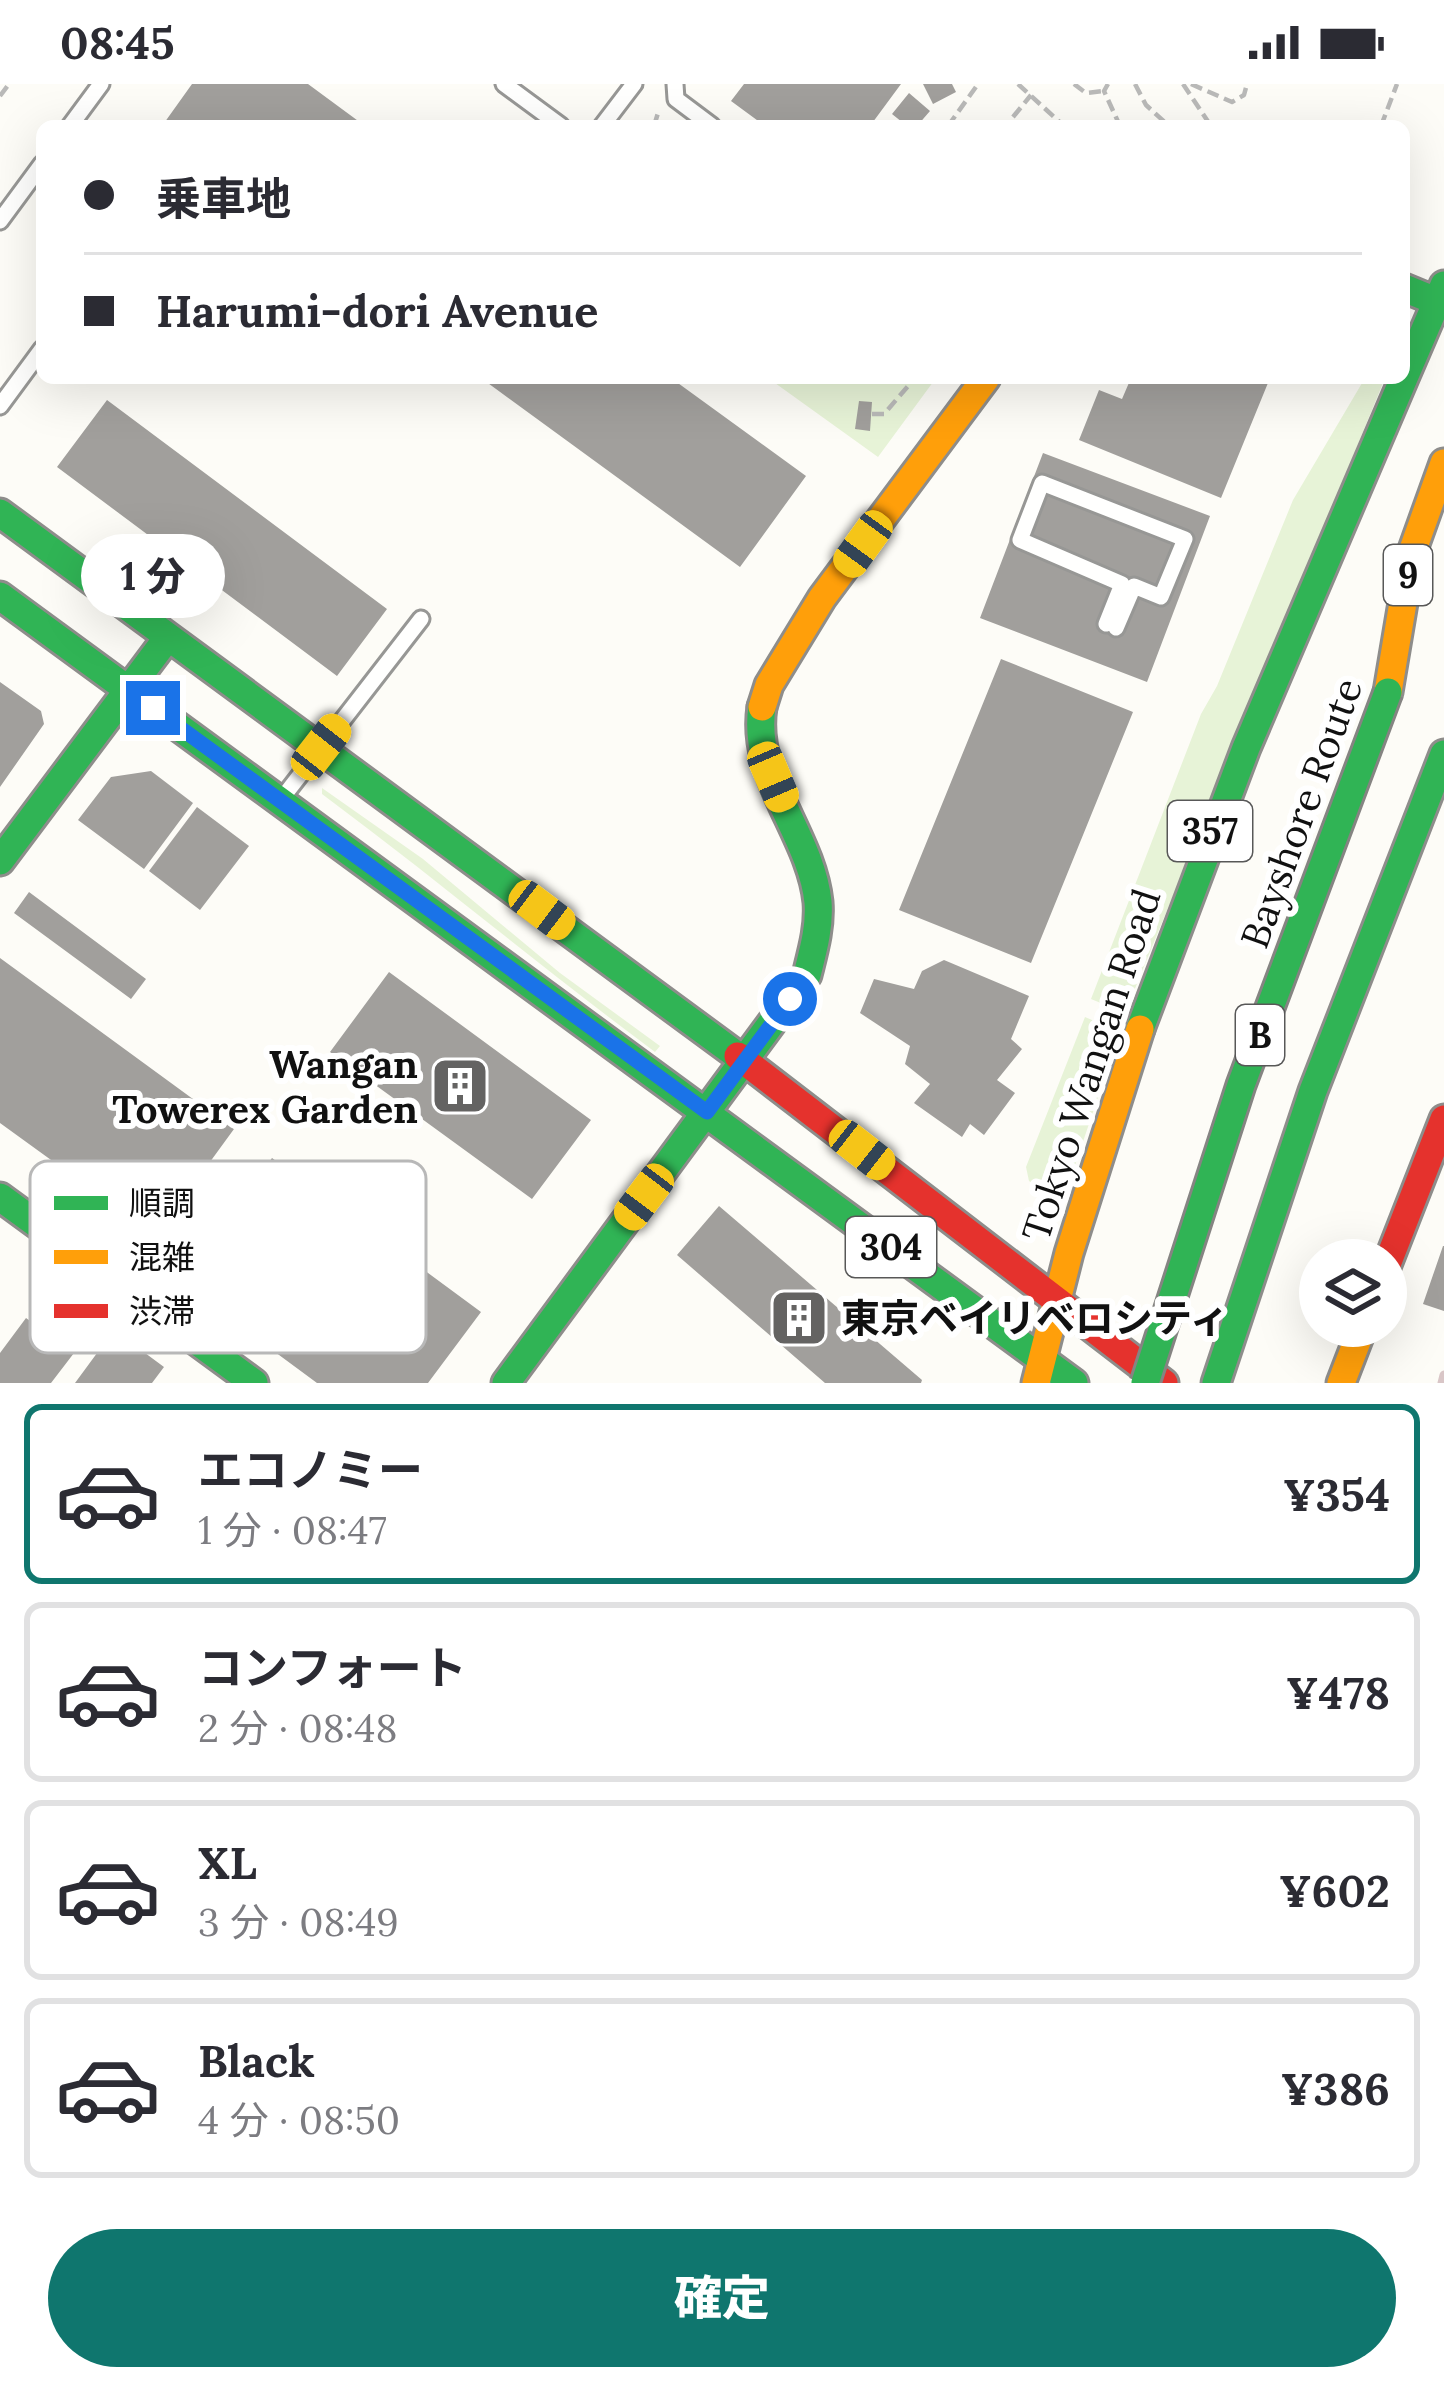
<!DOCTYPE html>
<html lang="ja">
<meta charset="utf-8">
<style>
body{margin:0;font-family:Lora,"Noto Sans JP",serif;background:#f7f7f7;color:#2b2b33;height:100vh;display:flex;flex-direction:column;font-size:45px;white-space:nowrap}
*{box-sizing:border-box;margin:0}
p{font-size:39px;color:#7c7c81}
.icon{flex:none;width:66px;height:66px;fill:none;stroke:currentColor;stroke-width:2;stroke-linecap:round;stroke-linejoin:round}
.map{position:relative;height:1299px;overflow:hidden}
.sheet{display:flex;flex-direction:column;background:#fff;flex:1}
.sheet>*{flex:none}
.guide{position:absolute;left:36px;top:36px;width:1374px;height:264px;border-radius:18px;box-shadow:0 12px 48px #0002;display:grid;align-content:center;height:264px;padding:0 48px;background:#fff}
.tools{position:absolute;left:1299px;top:1155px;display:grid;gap:24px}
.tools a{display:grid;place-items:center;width:108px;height:108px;border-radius:50%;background:#fff;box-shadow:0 12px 48px #0002;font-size:60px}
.end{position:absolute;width:54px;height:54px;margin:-27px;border:15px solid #1a73e8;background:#fff;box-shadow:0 0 0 6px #fff}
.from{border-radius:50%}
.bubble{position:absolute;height:84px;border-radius:42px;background:#fff;box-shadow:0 12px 48px #0002;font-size:39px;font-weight:800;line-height:84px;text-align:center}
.car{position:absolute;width:36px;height:72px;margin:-36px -18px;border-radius:15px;box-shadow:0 0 9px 3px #0007;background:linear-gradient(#f5c518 24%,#345 0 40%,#f5c518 0 76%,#345 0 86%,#f5c518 0)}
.guide b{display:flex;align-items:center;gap:42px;height:114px;font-size:45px}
.guide b+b{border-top:3px solid #e1e1e2}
.guide i{width:30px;height:30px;background:#2b2b33}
ul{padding:21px 0 0;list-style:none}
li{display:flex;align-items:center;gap:36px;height:180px;margin:0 24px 18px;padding:0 24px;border:6px solid #e1e1e2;border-radius:18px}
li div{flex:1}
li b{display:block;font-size:45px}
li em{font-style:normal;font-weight:800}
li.active{border-color:#0f766e}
li>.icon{width:108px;height:108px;stroke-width:1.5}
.cta{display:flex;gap:24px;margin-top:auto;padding:24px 48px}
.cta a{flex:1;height:138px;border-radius:72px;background:#0f766e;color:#fff;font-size:48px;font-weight:800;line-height:138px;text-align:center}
.status{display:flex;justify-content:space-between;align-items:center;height:84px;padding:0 60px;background:#fff;direction:ltr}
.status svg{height:33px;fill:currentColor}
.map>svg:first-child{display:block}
</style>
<div class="status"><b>08:45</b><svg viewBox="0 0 49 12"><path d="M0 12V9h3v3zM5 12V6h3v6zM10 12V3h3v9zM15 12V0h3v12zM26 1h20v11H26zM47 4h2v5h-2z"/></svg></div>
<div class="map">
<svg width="1444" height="1299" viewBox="0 0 1444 1299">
<rect width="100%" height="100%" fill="#fdfcf7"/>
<!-- green -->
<path fill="#e7f3d7" d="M768 294H936L878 373Z
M1365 294H1385L1125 929 1091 915 1201 630 1217 602 1293 416Z
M322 704 423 775 560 889 660 962 655 968C542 884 435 794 322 710Z
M1085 933 1120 948 1062 1120 1029 1097 1026 1083Z"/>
<!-- building -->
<path fill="#a19f9c" d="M192 0H308L365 42H162Z
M744 0H901L870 42H765L731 17Z
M923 0H952L956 8 933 20Z
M909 9 930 27 917 42H907L892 30Z
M481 294H671L806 392 740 483Z
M1131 294H1270L1221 414 1079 356 1099 306 1122 315Z
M107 316 387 525 337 592 57 383Z
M859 317 872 318 870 347 855 345Z
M1043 369 1210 432 1147 598 980 534Z
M1001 575 1133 628 1031 879 899 826Z
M0 598 41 627 44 640 0 703Z
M151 687 193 719 144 785 78 736 111 693Z
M197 723 249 762 200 826 149 787Z
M29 808 146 895 131 915 14 829Z
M0 874 234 1045 156 1152 0 1039Z
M944 876 1029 912 1011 955 1022 965 997 996 1015 1009 984 1051 970 1040 962 1053 914 1019 930 1000 905 980 910 962 860 929 874 895 914 905 922 887Z
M389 888 591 1036 532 1115 330 968Z
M272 1074 481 1228 428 1299H317L180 1198Z
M719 1122 922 1296 921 1299H825L677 1171Z
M1443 1162H1444V1227L1423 1220Z
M26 1234 74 1269 51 1299H0V1269Z
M114 1246 164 1283 152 1299H75Z"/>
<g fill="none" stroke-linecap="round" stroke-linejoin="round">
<!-- lane casing -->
<g stroke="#979795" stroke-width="21">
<path id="lane" d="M504 0 561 42
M675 0 676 15 712 42
M70 42 101 0
M602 42 634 0
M0 137 42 80
M0 322 42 265
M1106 540 1122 500 1020 456 1042 399 1185 455 1161 513 1134 502 1116 544
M283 713 421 535"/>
</g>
<!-- fast casing -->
<g stroke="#8e8d8b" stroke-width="33">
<path id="fast" d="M1404 204 1438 218
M1404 294 1444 201
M0 429 738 972
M0 512 1074 1299
M0 777 168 553
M1140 945 1246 664 1404 294
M0 1113 254 1299
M506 1299 807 891C813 867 820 843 818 818 811 750 751 694 762 623
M1216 1299 1313 1007 1444 670"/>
</g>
<!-- slow casing -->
<g stroke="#8e8d8b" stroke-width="33">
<path id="slow" d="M1388 608 1411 471 1444 379
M762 623 769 601 822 514 986 294
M1036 1299 1069 1169 1140 945
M1341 1299 1363 1242"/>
</g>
<!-- jam casing -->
<g stroke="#8e8d8b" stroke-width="33">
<path id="jam" d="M738 972 1164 1299
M1386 1183 1444 1035"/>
</g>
<!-- path -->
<path stroke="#b9b9b8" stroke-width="4.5" stroke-dasharray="12 6" stroke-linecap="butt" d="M1018 0 1064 42
M1074 0 1086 9 1104 7
M1108 0 1104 7 1120 42
M1135 0 1146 21 1169 42
M1183 0 1211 42
M1191 0 1232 18 1244 11 1247 0
M0 12 9 0
M1013 33 1031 11
M654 42 658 29
M948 42 978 0
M1381 42 1397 0
M872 330H884L909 301 907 294"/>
<!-- lane -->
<use href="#lane" stroke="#fffffe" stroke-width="15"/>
<!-- fast -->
<use href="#fast" stroke="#30b455" stroke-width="27"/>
<!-- slow -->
<use href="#slow" stroke="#ff9f0a" stroke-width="27"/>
<!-- jam -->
<use href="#jam" stroke="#e5322d" stroke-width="27"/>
<!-- rail -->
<path stroke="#d9c6c7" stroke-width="9" d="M1442 1299 1444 1291"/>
<!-- fast-bridge casing -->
<g stroke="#858482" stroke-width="33" stroke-linecap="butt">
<path id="fast-bridge" d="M1145 1299 1241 1001 1388 608"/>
</g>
<!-- fast-bridge -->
<use href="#fast-bridge" stroke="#30b455" stroke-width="27"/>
</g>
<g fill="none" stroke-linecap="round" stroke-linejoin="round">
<!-- route -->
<path stroke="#1a73e8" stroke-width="15" d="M153 624 707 1028 790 915"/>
</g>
<!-- icons -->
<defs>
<g id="building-square" transform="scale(3)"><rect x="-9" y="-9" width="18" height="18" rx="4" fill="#646362" stroke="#fff"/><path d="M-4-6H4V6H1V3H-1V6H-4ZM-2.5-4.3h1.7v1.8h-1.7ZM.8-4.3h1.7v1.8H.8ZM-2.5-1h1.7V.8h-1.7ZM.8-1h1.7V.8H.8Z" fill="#fff"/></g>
</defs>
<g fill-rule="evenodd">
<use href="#building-square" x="460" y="1002"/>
<use href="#building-square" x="799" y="1234"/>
</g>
<g text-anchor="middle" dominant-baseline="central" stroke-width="12" stroke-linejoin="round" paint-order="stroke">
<!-- shield labels -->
<g fill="#fff" stroke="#585858" stroke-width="3">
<rect x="1384" y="461" width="48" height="60" rx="9"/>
<rect x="1168" y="717" width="84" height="60" rx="9"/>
<rect x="1236" y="921" width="48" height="60" rx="9"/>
<rect x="846" y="1133" width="90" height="60" rx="9"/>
</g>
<g font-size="36" font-weight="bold" fill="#111">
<text x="1408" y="491">9</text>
<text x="1210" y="747">357</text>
<text x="1260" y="951">B</text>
<text x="891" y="1163">304</text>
</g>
<!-- street labels -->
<g font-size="39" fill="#111" stroke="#fff">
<text transform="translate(1301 729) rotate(-70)">Bayshore Route</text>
<text transform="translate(1091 981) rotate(-72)">Tokyo Wangan Road</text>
</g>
<!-- poi labels -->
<g font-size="39" font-weight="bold" fill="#111" stroke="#fff" text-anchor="end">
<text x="418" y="980">Wangan<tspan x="418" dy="45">Towerex Garden</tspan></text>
<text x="841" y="1234" text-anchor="start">東京ベイリベロシティ</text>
</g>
</g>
<!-- legend -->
<rect x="30" y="1077" width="396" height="192" rx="18" fill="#fff" stroke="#b8b8b8" stroke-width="3"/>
<rect x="54" y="1112" width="54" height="14" fill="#30b455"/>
<rect x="54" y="1166" width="54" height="14" fill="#ff9f0a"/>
<rect x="54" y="1220" width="54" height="14" fill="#e5322d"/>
<g font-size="33" fill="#111">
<text x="129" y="1131">順調</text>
<text x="129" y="1185">混雑</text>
<text x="129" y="1239">渋滞</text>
</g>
</svg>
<div class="tools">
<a><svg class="icon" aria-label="layers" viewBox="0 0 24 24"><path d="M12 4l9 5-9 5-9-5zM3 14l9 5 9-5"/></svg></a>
</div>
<i class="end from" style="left:790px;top:915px"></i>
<i class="end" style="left:153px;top:624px"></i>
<div class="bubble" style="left:81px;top:450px;width:144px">1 分</div>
<i class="car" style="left:863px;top:460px;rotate:216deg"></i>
<i class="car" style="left:321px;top:663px;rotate:38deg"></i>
<i class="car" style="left:773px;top:693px;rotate:157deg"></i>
<i class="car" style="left:542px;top:826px;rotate:127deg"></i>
<i class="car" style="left:862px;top:1066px;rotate:128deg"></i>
<i class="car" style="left:644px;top:1113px;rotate:217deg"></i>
<div class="guide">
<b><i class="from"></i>乗車地</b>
<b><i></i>Harumi-dori Avenue</b>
</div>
</div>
<section class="sheet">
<ul>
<li class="active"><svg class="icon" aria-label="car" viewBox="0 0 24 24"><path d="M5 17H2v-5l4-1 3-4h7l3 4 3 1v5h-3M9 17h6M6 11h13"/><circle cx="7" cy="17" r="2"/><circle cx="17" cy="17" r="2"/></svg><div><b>エコノミー</b><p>1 分 · 08:47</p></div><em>¥354</em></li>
<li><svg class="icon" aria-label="car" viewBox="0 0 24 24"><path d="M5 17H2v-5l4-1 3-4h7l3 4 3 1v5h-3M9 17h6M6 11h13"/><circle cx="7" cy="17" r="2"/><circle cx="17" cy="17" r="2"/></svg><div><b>コンフォート</b><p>2 分 · 08:48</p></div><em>¥478</em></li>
<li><svg class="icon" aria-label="car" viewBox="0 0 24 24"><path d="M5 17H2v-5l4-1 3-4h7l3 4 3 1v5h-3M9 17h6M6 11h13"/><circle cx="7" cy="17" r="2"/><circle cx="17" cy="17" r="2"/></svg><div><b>XL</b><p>3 分 · 08:49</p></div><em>¥602</em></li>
<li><svg class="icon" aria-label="car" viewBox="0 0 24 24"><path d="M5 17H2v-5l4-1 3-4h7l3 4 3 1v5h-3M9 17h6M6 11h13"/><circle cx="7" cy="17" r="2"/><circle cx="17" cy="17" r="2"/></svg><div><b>Black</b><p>4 分 · 08:50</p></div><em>¥386</em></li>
</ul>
<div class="cta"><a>確定</a></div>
</section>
